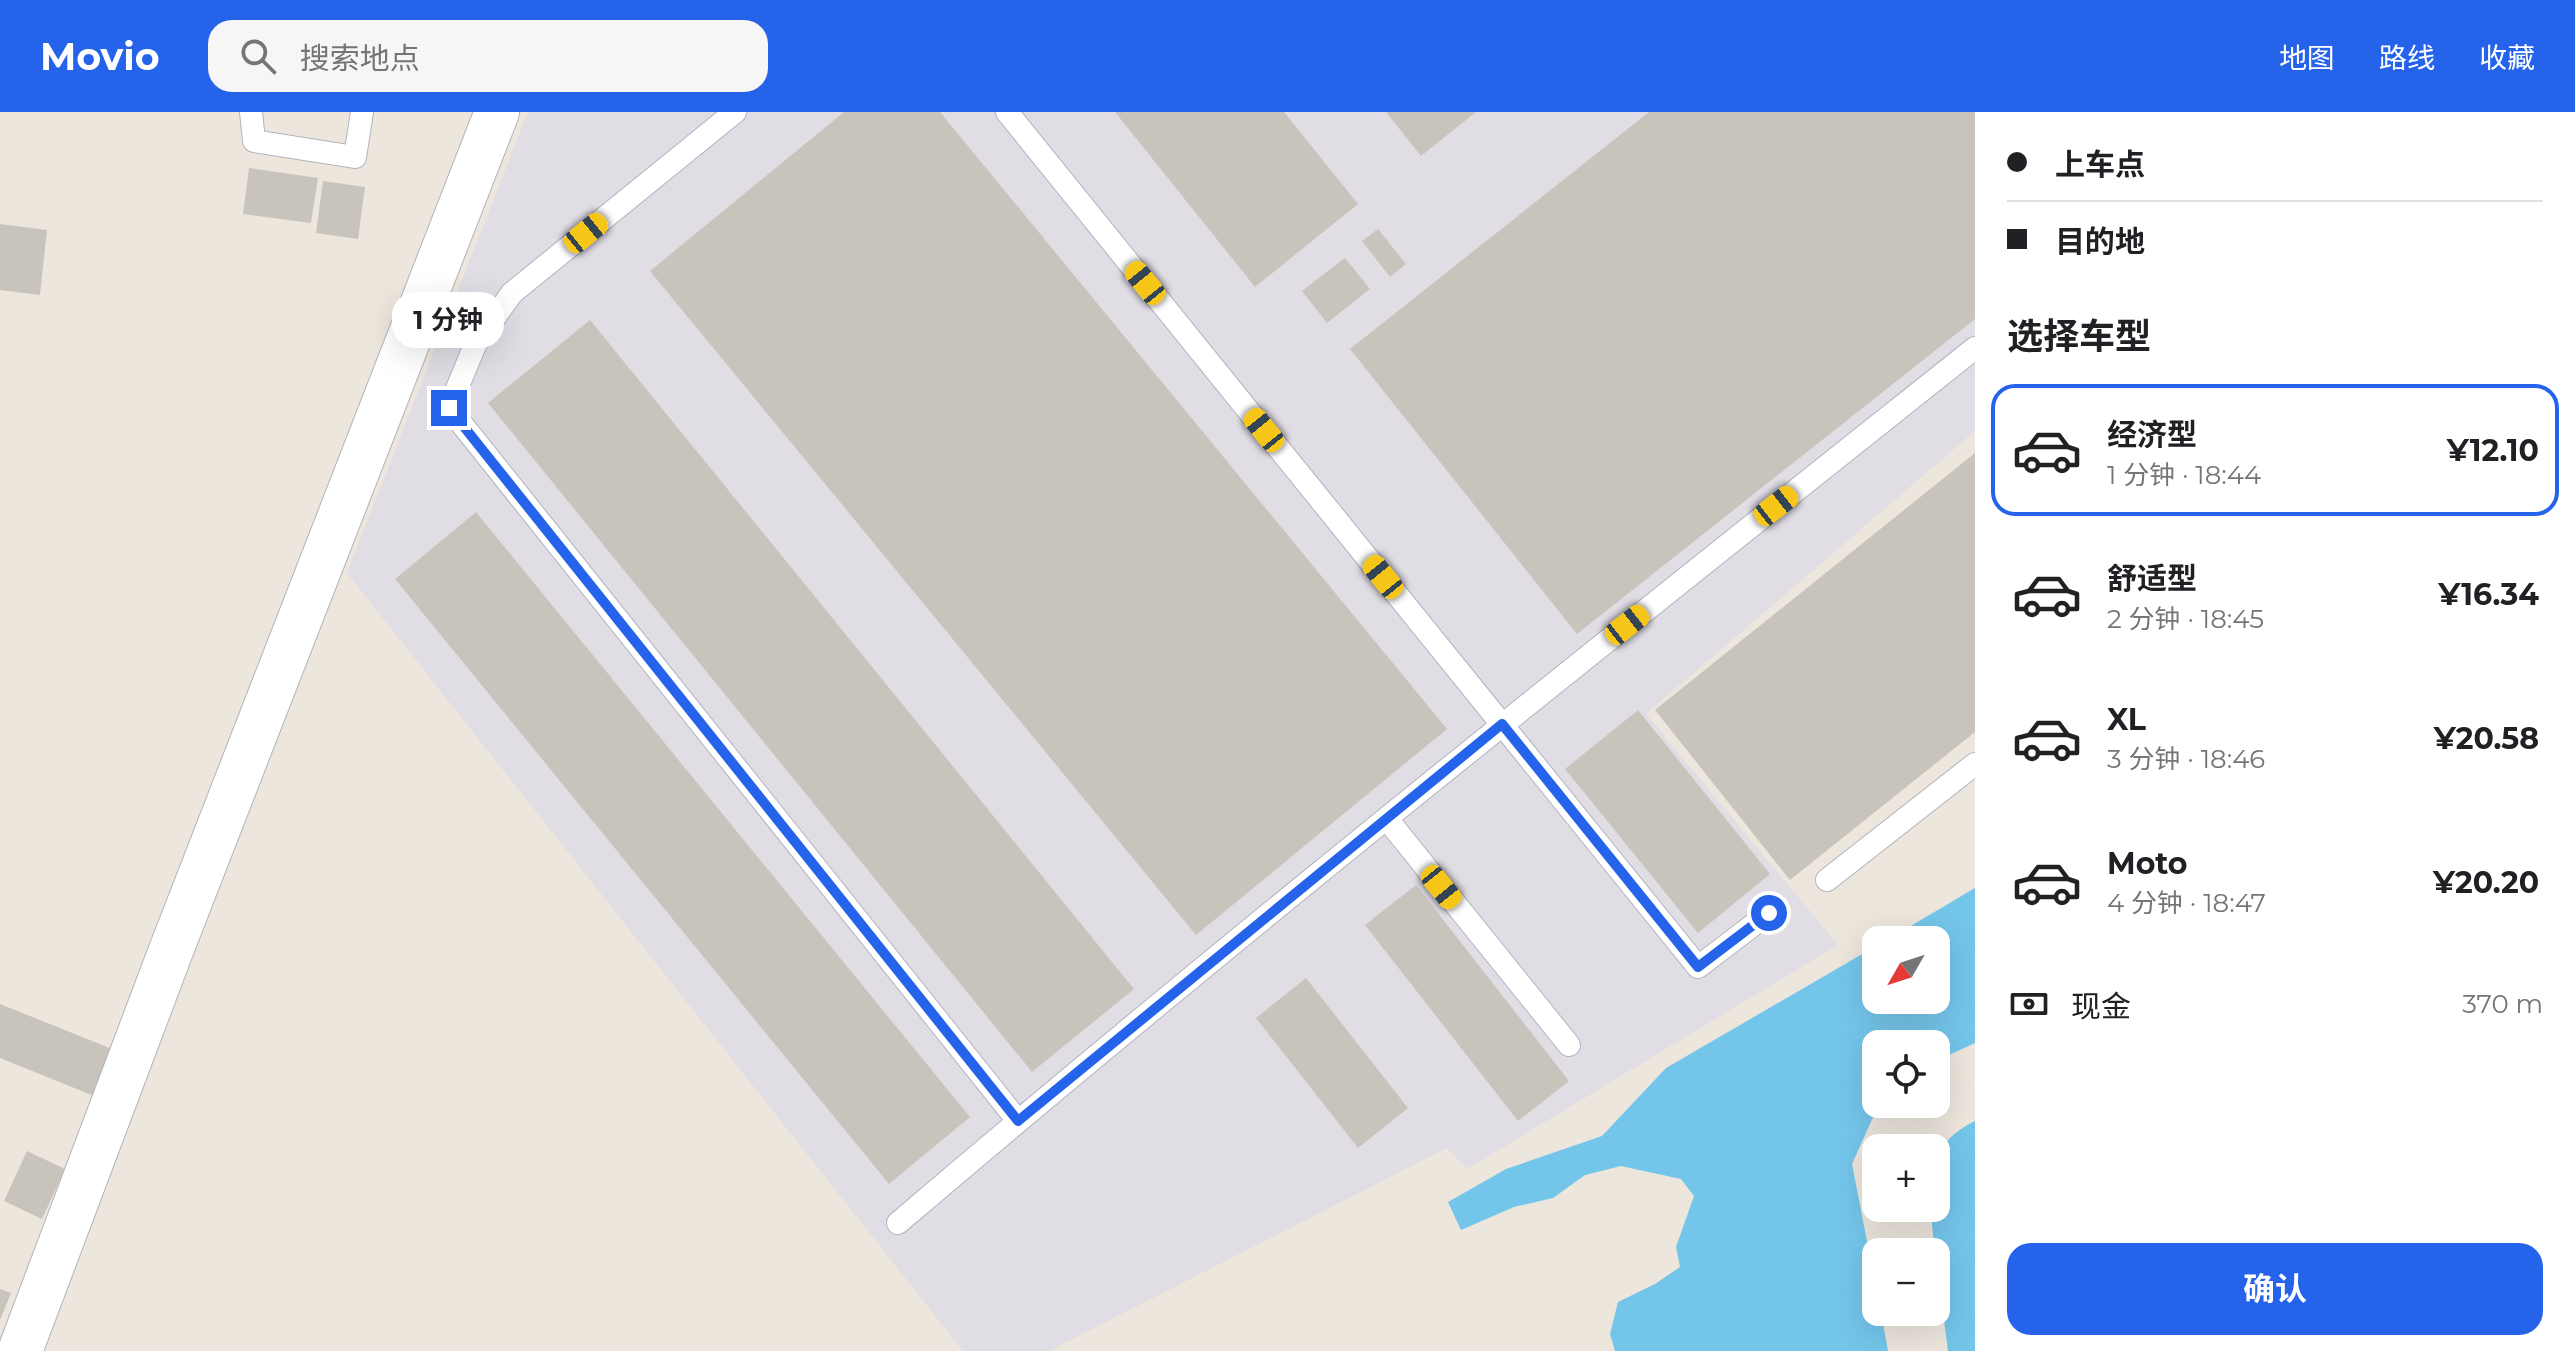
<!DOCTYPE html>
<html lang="zh">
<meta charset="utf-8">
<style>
body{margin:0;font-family:Montserrat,"Noto Sans SC",sans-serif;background:#f6f6f6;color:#202124;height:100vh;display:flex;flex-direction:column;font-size:30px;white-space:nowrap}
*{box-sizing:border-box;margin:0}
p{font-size:26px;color:#757577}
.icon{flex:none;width:44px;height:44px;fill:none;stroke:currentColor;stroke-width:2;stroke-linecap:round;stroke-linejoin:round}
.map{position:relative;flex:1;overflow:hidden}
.drawer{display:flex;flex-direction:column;background:#fff;width:600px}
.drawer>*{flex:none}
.banner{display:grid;align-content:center;height:176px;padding:0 32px;background:#fff}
.needle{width:52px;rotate:231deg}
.tools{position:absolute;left:1862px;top:814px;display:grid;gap:16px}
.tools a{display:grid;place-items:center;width:88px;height:88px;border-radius:16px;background:#fff;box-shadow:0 8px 32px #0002;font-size:40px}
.end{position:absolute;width:36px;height:36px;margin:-18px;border:10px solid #2563eb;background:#fff;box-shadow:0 0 0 4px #fff}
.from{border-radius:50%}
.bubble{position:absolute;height:56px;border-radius:24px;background:#fff;box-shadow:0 8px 32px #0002;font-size:26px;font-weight:700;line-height:56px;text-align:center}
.car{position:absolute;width:24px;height:48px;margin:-24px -12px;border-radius:10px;box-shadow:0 0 6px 2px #0007;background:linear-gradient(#f5c518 24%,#345 0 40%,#f5c518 0 76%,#345 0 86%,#f5c518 0)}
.banner b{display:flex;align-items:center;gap:28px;height:76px;font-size:30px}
.banner b+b{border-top:2px solid #e0e0e0}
.banner i{width:20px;height:20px;background:#202124}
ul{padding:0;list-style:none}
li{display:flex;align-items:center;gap:24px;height:132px;margin:0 16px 12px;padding:0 16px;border:4px solid transparent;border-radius:24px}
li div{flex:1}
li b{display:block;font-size:30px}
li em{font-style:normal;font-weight:700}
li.active{border-color:#2563eb}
li>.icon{width:72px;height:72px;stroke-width:1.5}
h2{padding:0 32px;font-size:36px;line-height:96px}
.pay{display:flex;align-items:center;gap:20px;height:88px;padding:0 32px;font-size:30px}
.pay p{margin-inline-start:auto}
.button{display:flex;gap:16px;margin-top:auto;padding:16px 32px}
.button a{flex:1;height:92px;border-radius:24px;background:#2563eb;color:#fff;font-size:32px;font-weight:700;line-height:92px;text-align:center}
header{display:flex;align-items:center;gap:48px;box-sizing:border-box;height:112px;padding:0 40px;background:#2563eb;color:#fff}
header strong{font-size:38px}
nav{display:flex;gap:44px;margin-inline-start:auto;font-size:28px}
.search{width:560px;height:72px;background:#f6f6f6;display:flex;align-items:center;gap:20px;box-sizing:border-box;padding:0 28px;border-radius:24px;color:#757577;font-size:30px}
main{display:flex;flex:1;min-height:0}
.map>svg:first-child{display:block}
</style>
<header>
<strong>Movio</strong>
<div class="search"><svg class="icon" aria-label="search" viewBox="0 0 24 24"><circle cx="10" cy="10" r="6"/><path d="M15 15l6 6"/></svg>搜索地点</div>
<nav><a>地图</a><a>路线</a><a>收藏</a></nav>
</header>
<main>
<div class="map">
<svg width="1975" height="1239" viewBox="0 0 1975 1239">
<rect width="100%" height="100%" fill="#ece6dd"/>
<!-- industrial -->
<path fill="#e0dde5" d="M528 0H1975V319L1646 602 1838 833 1467 1057 1447 1036 1049 1239H963L347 461Z"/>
<!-- water -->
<path fill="#74c5ea" d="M1975 776V931L1936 949V932H1876V992H1879L1852 1052 1876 1175V1200H1881L1888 1239H1615L1610 1222 1618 1190 1655 1172 1680 1155 1676 1135 1694 1084 1681 1067 1621 1054 1585 1063 1553 1086 1514 1095 1461 1118 1448 1090 1506 1057 1602 1024 1666 956 1876 834V888H1936V828H1887Z
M1975 1009V1239H1948L1932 1114V1096H1936C1936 1052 1931 1031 1975 1009Z"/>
<!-- building -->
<path fill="#c8c4bc" d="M844 0H940L1447 617 1196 823 650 159Z
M1115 0H1284L1358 92 1255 175Z
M1386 0H1476L1421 44Z
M1649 0H1975V207L1577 522 1350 237Z
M249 56 318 66 311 111 243 102Z
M323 69 365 75 358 127 316 121Z
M0 112 47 118 40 183 0 178Z
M1378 117 1406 152 1390 165 1362 129Z
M1345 146 1370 177 1327 211 1302 179Z
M590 208 1134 877 1032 960 488 291Z
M1975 341V620L1790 768 1655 598Z
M476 400 970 1005 889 1072 395 467Z
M1638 598 1770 762 1698 821 1565 657Z
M1416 773 1569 969 1518 1009 1365 813Z
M1306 866 1408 996 1358 1036 1256 906Z
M0 892 122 941 104 988 0 946Z
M27 1039 65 1057 42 1107 4 1089Z
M0 1177 11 1181 0 1208Z"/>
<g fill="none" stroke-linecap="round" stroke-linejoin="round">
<!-- service casing -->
<g stroke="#b1b3be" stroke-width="24">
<path id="service" d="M251 0 254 29 355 45 362 0
M735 0 512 181 475 233 449 296 1018 1009
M1007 0 1698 855 1769 801
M1387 707 1569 933
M1827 768 1975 652
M898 1111C1250 811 1613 524 1975 236"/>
</g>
<!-- minor casing -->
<g stroke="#b1b3be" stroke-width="46">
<path id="minor" d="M20 1239 170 841 497 0"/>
</g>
<!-- service -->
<use href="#service" stroke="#fff" stroke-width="22"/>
<!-- minor -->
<use href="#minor" stroke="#fff" stroke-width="44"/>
</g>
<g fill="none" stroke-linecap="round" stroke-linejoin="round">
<!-- route -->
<path stroke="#2563eb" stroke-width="10" d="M449 296 1018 1009 1502 612 1698 855 1769 801"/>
</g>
</svg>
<div class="tools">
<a><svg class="needle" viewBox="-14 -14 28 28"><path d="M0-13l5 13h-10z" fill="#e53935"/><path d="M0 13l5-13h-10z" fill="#757577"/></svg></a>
<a><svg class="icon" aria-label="locate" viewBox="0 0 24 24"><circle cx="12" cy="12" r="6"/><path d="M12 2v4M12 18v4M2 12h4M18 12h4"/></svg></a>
<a>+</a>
<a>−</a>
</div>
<i class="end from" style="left:1769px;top:801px"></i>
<i class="end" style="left:449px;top:296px"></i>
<div class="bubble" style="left:392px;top:180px;width:112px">1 分钟</div>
<i class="car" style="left:586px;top:121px;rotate:51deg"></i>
<i class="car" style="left:1145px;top:171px;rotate:321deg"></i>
<i class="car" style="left:1264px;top:318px;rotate:321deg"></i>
<i class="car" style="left:1776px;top:394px;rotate:52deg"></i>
<i class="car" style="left:1383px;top:465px;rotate:321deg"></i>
<i class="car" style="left:1627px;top:513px;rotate:52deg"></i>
<i class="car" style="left:1441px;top:775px;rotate:141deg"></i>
</div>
<section class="drawer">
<div class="banner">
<b><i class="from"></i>上车点</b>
<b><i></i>目的地</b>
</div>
<h2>选择车型</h2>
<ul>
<li class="active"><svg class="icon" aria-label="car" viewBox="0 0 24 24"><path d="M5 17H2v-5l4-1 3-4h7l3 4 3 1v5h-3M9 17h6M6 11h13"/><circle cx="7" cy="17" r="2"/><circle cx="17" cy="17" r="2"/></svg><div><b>经济型</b><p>1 分钟 · 18:44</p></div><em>¥12.10</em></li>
<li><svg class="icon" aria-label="car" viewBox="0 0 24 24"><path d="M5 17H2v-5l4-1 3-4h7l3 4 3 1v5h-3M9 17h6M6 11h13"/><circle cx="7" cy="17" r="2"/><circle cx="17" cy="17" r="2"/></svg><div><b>舒适型</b><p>2 分钟 · 18:45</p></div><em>¥16.34</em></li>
<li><svg class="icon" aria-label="car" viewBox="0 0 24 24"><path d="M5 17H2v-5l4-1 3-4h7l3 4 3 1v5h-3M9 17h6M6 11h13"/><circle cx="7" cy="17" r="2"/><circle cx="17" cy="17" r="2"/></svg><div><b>XL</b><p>3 分钟 · 18:46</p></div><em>¥20.58</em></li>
<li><svg class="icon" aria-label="car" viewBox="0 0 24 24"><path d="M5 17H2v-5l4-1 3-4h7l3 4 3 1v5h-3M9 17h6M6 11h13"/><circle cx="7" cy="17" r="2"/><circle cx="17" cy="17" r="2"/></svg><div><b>Moto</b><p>4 分钟 · 18:47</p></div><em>¥20.20</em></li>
</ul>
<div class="pay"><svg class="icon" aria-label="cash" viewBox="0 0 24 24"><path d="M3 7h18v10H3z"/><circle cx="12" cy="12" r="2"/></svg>现金<p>370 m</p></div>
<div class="button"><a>确认</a></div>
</section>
</main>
